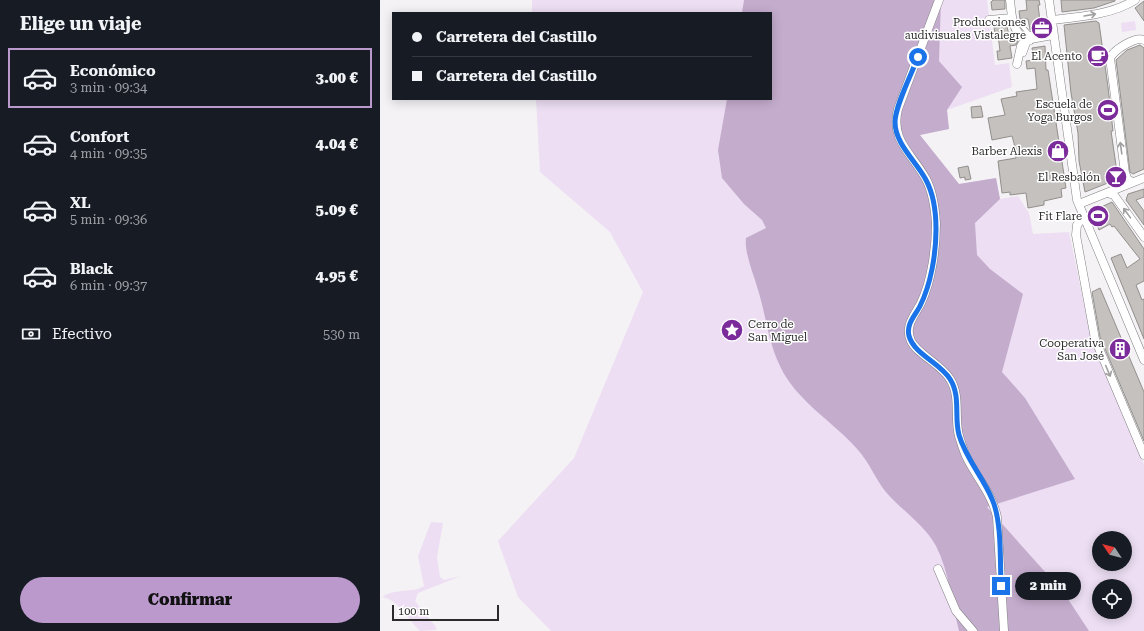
<!DOCTYPE html>
<html lang="es">
<meta charset="utf-8">
<style>
body{margin:0;font-family:"Roboto Serif",serif;background:#20242c;color:#f1f3f6;height:100vh;display:flex;flex-direction:column;font-size:15px;white-space:nowrap}
*{box-sizing:border-box;margin:0}
p{font-size:13px;color:#9ea1a6}
.icon{flex:none;width:22px;height:22px;fill:none;stroke:currentColor;stroke-width:2;stroke-linecap:round;stroke-linejoin:round}
.map{position:relative;flex:1;overflow:hidden}
.sheet{display:flex;flex-direction:column;background:#171b24;width:380px}
.sheet>*{flex:none}
.top-card{position:absolute;left:12px;top:12px;width:380px;height:88px;border-radius:0px;box-shadow:0 2px 10px #0003;display:grid;align-content:center;height:88px;padding:0 20px;background:#171b24}
.needle{width:26px;rotate:305deg}
.controls{position:absolute;left:712px;top:531px;display:grid;gap:8px}
.controls a{display:grid;place-items:center;width:40px;height:40px;border-radius:50%;background:#171b24;box-shadow:0 2px 10px #0003;font-size:20px}
.scale{position:absolute;left:12px;bottom:10px;width:107px;box-sizing:border-box;padding-left:4px;border:2px solid #2c2b2c;border-top:0;font-size:11px;line-height:14px;white-space:nowrap;color:#2c2b2c;-webkit-text-stroke:3px #fff;paint-order:stroke}
.end{position:absolute;width:18px;height:18px;margin:-9px;border:5px solid #1a73e8;background:#fff;box-shadow:0 0 0 2px #fff}
.from{border-radius:50%}
.bubble{position:absolute;height:28px;border-radius:14px;background:#171b24;box-shadow:0 2px 10px #0003;font-size:13px;font-weight:800;line-height:28px;text-align:center}
.top-card b{display:flex;align-items:center;gap:14px;height:38px;font-size:15px}
.top-card b+b{border-top:1px solid #363941}
.top-card i{width:10px;height:10px;background:#f1f3f6}
ul{padding:0;list-style:none}
li{display:flex;align-items:center;gap:12px;height:60px;margin:0 8px 6px;padding:0 12px;border:2px solid transparent;border-radius:0px}
li div{flex:1}
li b{display:block;font-size:15px}
li em{font-style:normal;font-weight:800}
li.selected{border-color:#bc99cd}
li>.icon{width:36px;height:36px;stroke-width:1.5}
h2{padding:0 20px;font-size:18px;line-height:48px}
.pay{display:flex;align-items:center;gap:10px;height:44px;padding:0 20px;font-size:15px}
.pay p{margin-inline-start:auto}
.cta{display:flex;gap:8px;margin-top:auto;padding:8px 20px}
.cta a{flex:1;height:46px;border-radius:24px;background:#bc99cd;color:#111;font-size:16px;font-weight:800;line-height:46px;text-align:center}
main{display:flex;flex:1;min-height:0}
.map>svg:first-child{display:block}
</style>
<main>
<section class="sheet">
<h2>Elige un viaje</h2>
<ul>
<li class="selected"><svg class="icon" aria-label="car" viewBox="0 0 24 24"><path d="M5 17H2v-5l4-1 3-4h7l3 4 3 1v5h-3M9 17h6M6 11h13"/><circle cx="7" cy="17" r="2"/><circle cx="17" cy="17" r="2"/></svg><div><b>Económico</b><p>3 min · 09:34</p></div><em>3.00 €</em></li>
<li><svg class="icon" aria-label="car" viewBox="0 0 24 24"><path d="M5 17H2v-5l4-1 3-4h7l3 4 3 1v5h-3M9 17h6M6 11h13"/><circle cx="7" cy="17" r="2"/><circle cx="17" cy="17" r="2"/></svg><div><b>Confort</b><p>4 min · 09:35</p></div><em>4.04 €</em></li>
<li><svg class="icon" aria-label="car" viewBox="0 0 24 24"><path d="M5 17H2v-5l4-1 3-4h7l3 4 3 1v5h-3M9 17h6M6 11h13"/><circle cx="7" cy="17" r="2"/><circle cx="17" cy="17" r="2"/></svg><div><b>XL</b><p>5 min · 09:36</p></div><em>5.09 €</em></li>
<li><svg class="icon" aria-label="car" viewBox="0 0 24 24"><path d="M5 17H2v-5l4-1 3-4h7l3 4 3 1v5h-3M9 17h6M6 11h13"/><circle cx="7" cy="17" r="2"/><circle cx="17" cy="17" r="2"/></svg><div><b>Black</b><p>6 min · 09:37</p></div><em>4.95 €</em></li>
</ul>
<div class="pay"><svg class="icon" aria-label="cash" viewBox="0 0 24 24"><path d="M3 7h18v10H3z"/><circle cx="12" cy="12" r="2"/></svg>Efectivo<p>530 m</p></div>
<div class="cta"><a>Confirmar</a></div>
</section>
<div class="map">
<svg width="764" height="631" viewBox="0 0 764 631">
<rect width="100%" height="100%" fill="#f4f2f5"/>
<!-- green -->
<path fill="#eddef3" fill-rule="evenodd" d="M152 0H607L615 65 629 63 632 87 567 110 569 129 540 135 579 184 616 178 620 199 638 196 649 213 653 234 689 232 710 333 722 366 764 464V631H171L138 597 118 541 194 458 263 292 230 232 160 172 156 99H391V13H152ZM719 538H745V564H719ZM719 586H745V612H719Z
M755 21 756 30 742 32 741 23Z
M51 522 63 523 57 557 60 577 64 580 81 576 38 593 35 601 56 627V630L40 631C28 620 19 600 2 597 18 587 31 594 44 586L38 556Z"/>
<!-- forest -->
<path fill="#c4accd" d="M364 0H561L559 61 582 87 567 110 569 129 540 135 579 184 616 178 620 199 595 223 597 255 610 269 643 294 622 372 645 398 695 479 607 507 684 593 709 631H579C572 604 569 571 556 546 544 524 521 510 505 491 495 478 489 462 478 450 454 422 416 401 400 366 389 344 386 317 379 293 375 278 364 253 366 238L386 228 382 220 364 204 342 178 338 150 347 99H391V13H362Z"/>
<!-- building -->
<path fill="#c4c1be" stroke="#928f8c" d="M613 0H625V9L612 10 611 2Z
M646 0H659L660 5H658L660 21 662 20 663 29 650 30 648 19H640L639 11 647 10Z
M681 0H735V1L714 8 682 12Z
M764 1V21L755 8Z
M716 21 719 23 728 87 733 131H731L738 179 705 192 699 161 698 133 691 93 684 25Z
M627 25 629 38 635 37 638 41 636 45 630 46 632 58 618 60 617 51H620L618 35 615 36 614 27Z
M760 45 764 48V169L753 174 750 172 736 60 747 50Z
M665 46 666 70H668L686 188 681 189 682 197 664 201V205L648 208 646 193 630 195V192L622 193 618 161 636 158 634 143 632 136 612 140 608 118 625 115 621 99 637 96 636 92 657 89 655 68 647 69 646 61 654 60 652 48Z
M601 106 603 117 592 118 591 107Z
M588 166 591 179 585 180V177L580 178 578 168Z
M764 189V197L756 200 764 211V225L746 200 748 194Z
M732 202 764 249V281L756 285 762 300 764 299V339L731 258 741 254 747 268 760 259 734 226 732 227 730 224 719 230 711 210 718 205 719 208Z
M720 288 764 392V441L720 337 712 292Z"/>
<g fill="none" stroke-linecap="round" stroke-linejoin="round">
<!-- lane casing -->
<g stroke="#828083" stroke-width="5">
<path id="lane" d="M642 22 643 27 649 34 673 31
M644 54 648 43 651 42"/>
</g>
<!-- street casing -->
<g stroke="#828083" stroke-width="9">
<path id="street" d="M559 0 518 109C510 141 532 153 546 179 553 192 555 208 556 223 556 247 552 280 541 303 535 315 524 326 531 341 537 354 562 365 570 379 581 396 574 418 579 436 581 442 583 449 586 456 596 477 612 493 617 517L624 631
M630 0C632 15 631 33 647 39
M669 0 697 200 764 360
M609 20 632 18
M671 20C699 17 731 15 755 0
M637 64 641 46 645 40 673 35
M753 182 748 180 745 173 730 58C734 50 755 36 764 40
M728 193 734 195 764 237
M699 204 764 178
M704 216 697 225 696 235 715 339 764 455
M558 569 576 611 593 631"/>
</g>
<!-- lane -->
<use href="#lane" stroke="#fff" stroke-width="4"/>
<!-- street -->
<use href="#street" stroke="#fff" stroke-width="8"/>
</g>
<!-- one-way arrows -->
<defs><path id="oneway-shaft" d="M-6 0H5M1.5-3L5.5 0L1.5 3" fill="none" stroke-width="1.6" stroke-linecap="round" stroke-linejoin="round"/></defs>
<g stroke="#a0a0a0">
<use href="#oneway-shaft" transform="translate(710 15) rotate(-10)"/>
<use href="#oneway-shaft" transform="translate(741 148) rotate(-98)"/>
<use href="#oneway-shaft" transform="translate(747 213) rotate(-126)"/>
<use href="#oneway-shaft" transform="translate(728 371) rotate(67)"/>
</g>
<g fill="none" stroke-linecap="round" stroke-linejoin="round">
<!-- route -->
<path stroke="#1a73e8" stroke-width="5" d="M538 57C532 73 515 106 515 122 515 144 536 161 546 180 554 195 556 212 556 229 556 254 551 284 540 306 535 316 526 324 529 336 534 354 560 363 570 379 581 396 574 417 579 435 586 459 603 477 612 499 622 521 620 561 621 586"/>
</g>
<!-- icons -->
<defs>
<g id="office-disc" transform="scale(1.15)"><circle r="9.5" fill="#7c2b9b" stroke="#fff"/><path d="M-6-3h4V-5.5h4V-3h4V5H-6ZM-1-4.5V-3h2v-1.5ZM-6 0V1H6V0Z" fill="#fff"/></g>
<g id="cafe-disc" transform="scale(1.15)"><circle r="9.5" fill="#7c2b9b" stroke="#fff"/><path d="M-5.5-4.5H6V0H3Q3 3.5 0 3.5H-2.5Q-5.5 3.5-5.5 0ZM3-3.2v2h1.7v-2ZM-6 4.5H4V6H-6Z" fill="#fff"/></g>
<g id="stadium-disc" transform="scale(1.15)"><circle r="9.5" fill="#7c2b9b" stroke="#fff"/><path d="M0-5a6.5 5 0 1 0 0 10a6.5 5 0 1 0 0-10ZM-3.5-1.8h7v3.6h-7Z" fill="#fff"/></g>
<g id="shop-disc" transform="scale(1.15)"><circle r="9.5" fill="#7c2b9b" stroke="#fff"/><path d="M-5-2.5h2.3a2.7 3.5 0 0 1 5.4 0H5L5.5 6h-11ZM-1.5-2.5h3a1.5 2.3 0 0 0-3 0Z" fill="#fff"/></g>
<g id="bar-disc" transform="scale(1.15)"><circle r="9.5" fill="#7c2b9b" stroke="#fff"/><path d="M-6-5H6L.8 .8V4.5H3.5V6h-7V4.5H-.8V.8Z" fill="#fff"/></g>
<g id="sight-disc" transform="scale(1.15)"><circle r="9.5" fill="#7c2b9b" stroke="#fff"/><path d="M0-6L1.8-2.2L6-1.7L2.9 1.2L3.7 5.4L0 3.3L-3.7 5.4L-2.9 1.2L-6-1.7L-1.8-2.2Z" fill="#fff"/></g>
<g id="building-disc" transform="scale(1.15)"><circle r="9.5" fill="#7c2b9b" stroke="#fff"/><path d="M-4-6H4V6H1V3H-1V6H-4ZM-2.5-4.3h1.7v1.8h-1.7ZM.8-4.3h1.7v1.8H.8ZM-2.5-1h1.7V.8h-1.7ZM.8-1h1.7V.8H.8Z" fill="#fff"/></g>
</defs>
<g fill-rule="evenodd">
<use href="#office-disc" x="662" y="28"/>
<use href="#cafe-disc" x="718" y="56"/>
<use href="#stadium-disc" x="728" y="110"/>
<use href="#shop-disc" x="678" y="151"/>
<use href="#bar-disc" x="736" y="177"/>
<use href="#stadium-disc" x="718" y="216"/>
<use href="#sight-disc" x="352" y="330"/>
<use href="#building-disc" x="740" y="349"/>
</g>
<g text-anchor="middle" dominant-baseline="central" stroke-width="3" stroke-linejoin="round" paint-order="stroke">
<!-- poi labels -->
<g font-size="11" fill="#2c2b2c" stroke="#fff" text-anchor="end">
<text x="646" y="22">Producciones<tspan x="646" dy="13">audivisuales Vistalegre</tspan></text>
<text x="702" y="56">El Acento</text>
<text x="712" y="104">Escuela de<tspan x="712" dy="13">Yoga Burgos</tspan></text>
<text x="662" y="151">Barber Alexis</text>
<text x="720" y="177">El Resbalón</text>
<text x="702" y="216">Fit Flare</text>
<text x="368" y="324" text-anchor="start">Cerro de<tspan x="368" dy="13">San Miguel</tspan></text>
<text x="724" y="343">Cooperativa<tspan x="724" dy="13">San José</tspan></text>
</g>
</g>
</svg>
<div class="controls">
<a><svg class="needle" viewBox="-14 -14 28 28"><path d="M0-13l5 13h-10z" fill="#e53935"/><path d="M0 13l5-13h-10z" fill="#9ea1a6"/></svg></a>
<a><svg class="icon" aria-label="locate" viewBox="0 0 24 24"><circle cx="12" cy="12" r="6"/><path d="M12 2v4M12 18v4M2 12h4M18 12h4"/></svg></a>
</div>
<div class="scale">100 m</div>
<i class="end from" style="left:538px;top:57px"></i>
<i class="end" style="left:621px;top:586px"></i>
<div class="bubble" style="left:635px;top:572px;width:66px">2 min</div>
<div class="top-card">
<b><i class="from"></i>Carretera del Castillo</b>
<b><i></i>Carretera del Castillo</b>
</div>
</div>
</main>
